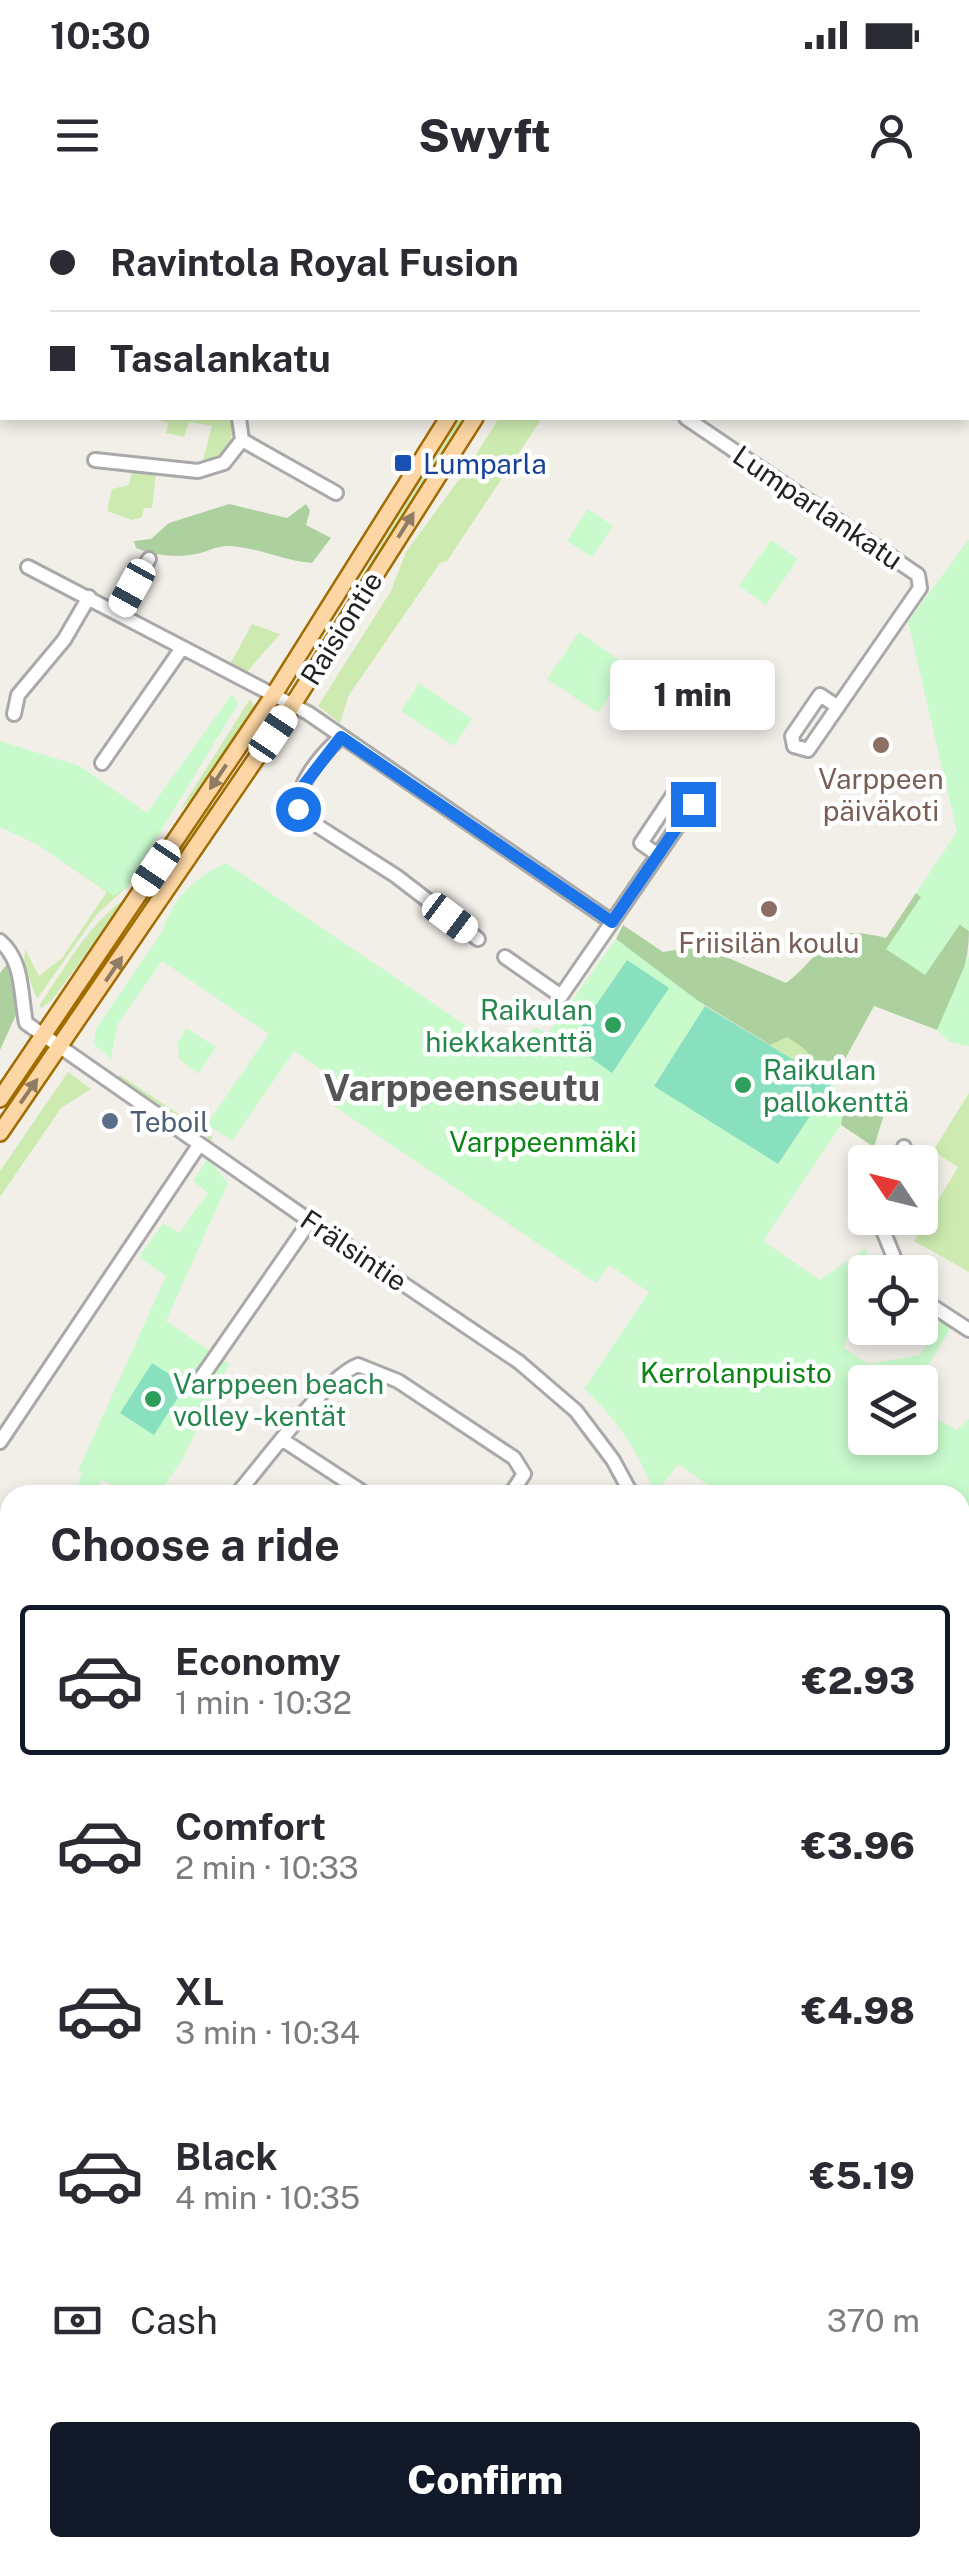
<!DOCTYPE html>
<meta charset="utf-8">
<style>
body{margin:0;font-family:"Public Sans",sans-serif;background:#f2f2f3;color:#2b2b33;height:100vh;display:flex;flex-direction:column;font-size:38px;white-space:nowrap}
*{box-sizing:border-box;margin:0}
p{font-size:32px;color:#7c7c81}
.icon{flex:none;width:55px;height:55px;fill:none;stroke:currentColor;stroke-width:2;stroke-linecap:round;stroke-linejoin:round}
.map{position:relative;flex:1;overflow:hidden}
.panel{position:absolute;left:0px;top:1285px;width:970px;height:1072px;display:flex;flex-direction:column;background:#fff;border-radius:30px 30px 0 0;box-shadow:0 5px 15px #0003}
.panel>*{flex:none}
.banner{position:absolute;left:0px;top:0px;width:970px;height:220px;box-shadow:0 5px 15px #0003;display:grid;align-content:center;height:220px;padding:0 50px;background:#fff}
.needle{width:65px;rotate:305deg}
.tools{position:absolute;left:848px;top:945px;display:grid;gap:20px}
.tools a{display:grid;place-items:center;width:90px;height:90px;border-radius:10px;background:#fff;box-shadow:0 5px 15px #0003;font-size:50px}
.end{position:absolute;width:45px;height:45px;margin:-22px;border:12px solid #1a73e8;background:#fff;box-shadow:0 0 0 5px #fff}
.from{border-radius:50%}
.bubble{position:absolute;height:70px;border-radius:10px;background:#fff;box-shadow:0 5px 15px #0003;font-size:32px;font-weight:800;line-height:70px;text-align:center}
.car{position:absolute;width:30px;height:60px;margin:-30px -15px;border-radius:12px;box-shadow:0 0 8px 2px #0007;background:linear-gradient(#fff 24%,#345 0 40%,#fff 0 76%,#345 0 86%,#fff 0)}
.banner b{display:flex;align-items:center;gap:35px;height:95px;font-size:38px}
.banner b+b{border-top:2px solid #e1e1e2}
.banner i{width:25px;height:25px;background:#2b2b33}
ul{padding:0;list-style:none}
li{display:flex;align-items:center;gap:30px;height:150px;margin:0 20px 15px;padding:0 30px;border:5px solid transparent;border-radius:10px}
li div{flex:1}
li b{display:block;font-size:38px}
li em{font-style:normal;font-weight:800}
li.on{border-color:#111827}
li>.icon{width:90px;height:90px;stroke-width:1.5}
h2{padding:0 50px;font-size:45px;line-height:120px}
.pay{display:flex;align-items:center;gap:25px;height:110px;padding:0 50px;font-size:38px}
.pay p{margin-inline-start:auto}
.cta{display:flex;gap:20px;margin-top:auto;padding:20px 50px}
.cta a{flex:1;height:115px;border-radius:10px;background:#111827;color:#fff;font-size:40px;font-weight:800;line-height:115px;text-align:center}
.status{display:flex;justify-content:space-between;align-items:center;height:70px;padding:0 50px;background:#fff;direction:ltr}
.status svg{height:28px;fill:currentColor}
header{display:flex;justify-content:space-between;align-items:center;height:130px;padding:0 50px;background:#fff;font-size:45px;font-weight:800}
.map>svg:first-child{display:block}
</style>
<div class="status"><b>10:30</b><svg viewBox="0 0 49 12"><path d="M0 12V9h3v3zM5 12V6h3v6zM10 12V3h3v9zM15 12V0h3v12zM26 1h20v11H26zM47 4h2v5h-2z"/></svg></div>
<header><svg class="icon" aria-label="menu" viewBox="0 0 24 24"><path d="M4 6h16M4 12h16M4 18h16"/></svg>Swyft<svg class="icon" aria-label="person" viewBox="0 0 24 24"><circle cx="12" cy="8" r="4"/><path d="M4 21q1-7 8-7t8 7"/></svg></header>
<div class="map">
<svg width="969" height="2357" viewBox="0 0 969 2357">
<rect width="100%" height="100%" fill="#f2efe9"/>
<!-- grass -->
<path fill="#cdebb0" d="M161 218H232C234 240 227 261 202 263L212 226 189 222 184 237 166 233 168 223 161 221Z
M460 218H464L339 419 368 365Z
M499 218H542L447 361 440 363 349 495 340 523 318 506 391 391 406 352 468 267Z
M132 269 156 273 152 308H144L142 317 132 320 107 311 112 289 129 285Z
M252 424 280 434 245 474 229 466Z
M250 499 255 507 251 519 202 590 180 610Z
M209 606 214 609 110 758 144 700Z
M60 660 143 662 127 687 97 714 37 799 24 765 25 749 39 776 62 758 107 692Z
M128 697 52 800 42 808 39 806C65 768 89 722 128 697Z
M787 836C804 848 816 857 823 877L770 845Z
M68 872 91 889 61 908 0 997V971Z
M120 875 213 937 209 943 118 878Z
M969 893V1072L914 1041 958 967 933 951Z"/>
<!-- forest -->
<path fill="#add19e" d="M229 304 287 318 306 304 310 310 306 325 331 338 312 363C283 361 257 347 228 346 215 346 203 354 190 355 173 358 152 354 136 348L134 341 151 339 169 323Z
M916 693 969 731C969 765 956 801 937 830L874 806 832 883 823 877C816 857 804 848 787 837L770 845 677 788 616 739 623 725 663 752 701 746 786 783C830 750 820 721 886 738Z
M11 759 16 815 0 850V773Z
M843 899 885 911 874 947 841 925Z
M960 1636H969V1709L960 1710Z"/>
<!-- park -->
<path fill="#c8facc" d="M588 309 613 326 592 357 567 341Z
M969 339V731L960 724 925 775 886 749 921 697 916 693 957 632 908 422Z
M771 340 798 359 766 405 739 386Z
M579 432 629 467 598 513 547 479Z
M419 483 472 519 454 546 401 511Z
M232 494 238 504 127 687 114 696 38 645 0 627V541L80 566 147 613Z
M226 663 508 854 536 827 548 834 616 739 705 806 654 885 778 964 832 883 843 899 841 925 763 1041 820 1080 865 1049 869 1055 844 1148 869 1164 920 1155 941 1120 952 1126 918 1182H865V1238H920V1208L956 1230 969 1219V1414H960V1295H722L678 1264 655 1295C639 1252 617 1219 584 1189L649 1092 609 1065 596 1083 331 904 343 885 294 851 232 941 207 924 269 834 162 761 117 825 111 859 94 844 96 829 163 730C174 696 195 678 226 663Z
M969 756V846L949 842 937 830Z
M186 828 216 847 198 874 179 859 178 842Z
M208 958 228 983 166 1121 229 1164 182 1260 158 1295H137L101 1280 93 1295H74L82 1273 78 1271 166 1076 139 1057 163 1023 179 1033 208 993 193 981Z
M10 2292V2348H87L113 2357H0V2326L5 2319 1 2294Z
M960 2324 969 2327V2357H479L488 2348H960Z"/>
<!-- pitch -->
<path fill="#88e0be" d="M627 760 669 788 612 873 570 843Z
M705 806 832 883 778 964 654 886Z
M152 1163 186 1185 154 1235 120 1213Z"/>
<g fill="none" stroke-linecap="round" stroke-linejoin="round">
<!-- stream -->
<path stroke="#aad3df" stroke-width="2.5" d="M2 2231 10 2254
M26 2348 27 2357"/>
<!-- minor casing -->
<g stroke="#a9a9a9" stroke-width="18">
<path id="minor" d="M398 0 403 2
M858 0 862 2
M367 2 368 0
M536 2 537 0
M0 9 2 0
M968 53 969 51
M239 218 242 240
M686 218 918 375 920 388 808 550 794 546 792 536 820 495 838 507
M95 260 198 271 224 263 242 240 336 293
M28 367 308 513 612 722 693 604 675 592 641 643 658 655
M118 413 149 359
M14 514 18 495 64 440 89 397
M341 537C323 553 288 591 302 616L396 676 478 739
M102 563 182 448
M0 741C24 762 20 793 26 823L310 1021 519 1162 576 1211 613 1260 632 1295
M505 757 561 796 612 722
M900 962 904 947
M886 1018 884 1033 900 1072
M920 1098 969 1130
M201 1178 310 1021
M283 1240 361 1291
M0 1242 199 945
M236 1295C263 1264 325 1178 358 1165L398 1181 514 1258 524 1274 510 1295
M0 1331 10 1335
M960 1477H969
M960 1587H969
M960 1894 969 1896
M960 2006 969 2008
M960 2270 965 2257 969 2211
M333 2348 369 2357
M169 2357 171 2348"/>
</g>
<!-- major casing -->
<g stroke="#a06b00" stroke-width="20">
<path id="major" d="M588 2 590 0
M610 2 612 0
M0 899 273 496 448 218
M0 933 292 506 475 218
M0 1481 10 1489
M960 1732 969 1730"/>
</g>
<!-- minor -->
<use href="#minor" stroke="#fff" stroke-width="12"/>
<!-- major -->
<use href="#major" stroke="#fcd6a4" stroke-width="15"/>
<!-- rail -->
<path stroke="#707070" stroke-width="2.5" stroke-dasharray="20 20" stroke-linecap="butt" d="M960 1760 969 1759
M0 1898 10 1895"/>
</g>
<!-- one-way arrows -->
<defs><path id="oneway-solid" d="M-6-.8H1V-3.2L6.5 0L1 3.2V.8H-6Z" transform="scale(2.5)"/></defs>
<g fill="#8f7c63">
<use href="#oneway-solid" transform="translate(406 325) rotate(-58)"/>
<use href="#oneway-solid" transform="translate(218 577) rotate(124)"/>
<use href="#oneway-solid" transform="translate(114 769) rotate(-56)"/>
<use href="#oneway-solid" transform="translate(29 891) rotate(-55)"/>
</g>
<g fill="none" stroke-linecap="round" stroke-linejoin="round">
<!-- route -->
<path stroke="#1a73e8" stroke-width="12" d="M298 609 303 586 341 537 612 722 693 604"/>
</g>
<!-- markers -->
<rect fill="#1a4fb4" stroke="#fff" stroke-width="4" x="393" y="253" width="20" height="20" rx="5"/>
<g fill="#8d6e63" stroke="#fff" stroke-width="4">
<circle cx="881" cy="545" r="10"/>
<circle cx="769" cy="709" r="10"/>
</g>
<g fill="#2e9e5b" stroke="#fff" stroke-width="4">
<circle cx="613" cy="825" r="10"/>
<circle cx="743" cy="885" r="10"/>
<circle cx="153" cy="1199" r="10"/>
</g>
<circle fill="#5c6f8a" stroke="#fff" stroke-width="4" cx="110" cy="921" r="10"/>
<g text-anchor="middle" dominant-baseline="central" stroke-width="9" stroke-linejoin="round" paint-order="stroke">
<!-- transit labels -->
<g font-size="28" fill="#164399" stroke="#fff" text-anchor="start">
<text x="423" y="263">Lumparla</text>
</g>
<!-- street labels -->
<g font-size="28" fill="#222" stroke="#fff">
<text transform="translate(818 307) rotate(34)">Lumparlankatu</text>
<text transform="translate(341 428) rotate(-58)">Raisiontie</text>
<text transform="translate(354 1050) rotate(34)">Frälsintie</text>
</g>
<!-- education labels -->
<g font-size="28" fill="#785e54" stroke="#fff">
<text x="881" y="578">Varppeen<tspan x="881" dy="32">päiväkoti</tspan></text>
<text x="769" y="742">Friisilän koulu</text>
</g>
<!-- leisure labels -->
<g font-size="28" fill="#27864d" stroke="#fff" text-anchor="start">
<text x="593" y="809" text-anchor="end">Raikulan<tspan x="593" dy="32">hiekkakenttä</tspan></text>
<text x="763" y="869">Raikulan<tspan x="763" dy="32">pallokenttä</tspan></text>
<text x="173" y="1183">Varppeen beach<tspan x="173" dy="32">volley -kentät</tspan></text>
</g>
<!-- service labels -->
<g font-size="28" fill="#4e5e75" stroke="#fff" text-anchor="start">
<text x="130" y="921">Teboil</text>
</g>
<!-- park labels -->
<g font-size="28" fill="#0c8416" stroke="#fff">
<text x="543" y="941">Varppeenmäki</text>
<text x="736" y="1172">Kerrolanpuisto</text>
</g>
<!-- district labels -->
<g font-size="38" font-weight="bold" fill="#555" stroke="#fff">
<text x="462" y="887">Varppeenseutu</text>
</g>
</g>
</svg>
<div class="tools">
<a><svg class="needle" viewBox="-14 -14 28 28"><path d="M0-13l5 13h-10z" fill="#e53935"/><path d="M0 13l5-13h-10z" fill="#7c7c81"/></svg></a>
<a><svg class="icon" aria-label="locate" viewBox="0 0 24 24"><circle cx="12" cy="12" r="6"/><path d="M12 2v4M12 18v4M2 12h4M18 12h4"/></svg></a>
<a><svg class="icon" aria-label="layers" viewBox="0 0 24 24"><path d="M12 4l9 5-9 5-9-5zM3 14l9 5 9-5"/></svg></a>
</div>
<i class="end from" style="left:298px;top:609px"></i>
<i class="end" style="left:693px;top:604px"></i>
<div class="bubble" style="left:610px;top:460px;width:165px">1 min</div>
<i class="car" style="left:132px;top:388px;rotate:209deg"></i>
<i class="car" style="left:273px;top:534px;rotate:34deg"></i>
<i class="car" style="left:156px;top:668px;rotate:214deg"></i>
<i class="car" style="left:450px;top:718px;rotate:127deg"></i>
<div class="banner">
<b><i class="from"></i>Ravintola Royal Fusion</b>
<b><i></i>Tasalankatu</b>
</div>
<section class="panel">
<h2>Choose a ride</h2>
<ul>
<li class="on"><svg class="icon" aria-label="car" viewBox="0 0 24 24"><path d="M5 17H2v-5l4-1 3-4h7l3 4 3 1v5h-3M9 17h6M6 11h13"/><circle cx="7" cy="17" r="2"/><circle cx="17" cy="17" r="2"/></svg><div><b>Economy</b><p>1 min · 10:32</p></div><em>€2.93</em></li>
<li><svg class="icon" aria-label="car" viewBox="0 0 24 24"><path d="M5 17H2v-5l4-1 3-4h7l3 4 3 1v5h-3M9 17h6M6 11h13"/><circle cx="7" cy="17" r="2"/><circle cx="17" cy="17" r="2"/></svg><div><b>Comfort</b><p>2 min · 10:33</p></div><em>€3.96</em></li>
<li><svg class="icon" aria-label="car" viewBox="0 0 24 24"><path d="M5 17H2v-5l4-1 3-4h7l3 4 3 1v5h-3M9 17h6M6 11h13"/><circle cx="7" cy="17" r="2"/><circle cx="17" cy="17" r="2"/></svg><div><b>XL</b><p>3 min · 10:34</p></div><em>€4.98</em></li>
<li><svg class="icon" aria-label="car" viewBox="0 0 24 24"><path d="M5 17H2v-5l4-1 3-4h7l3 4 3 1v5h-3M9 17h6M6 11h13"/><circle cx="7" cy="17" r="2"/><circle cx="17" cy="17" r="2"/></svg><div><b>Black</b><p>4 min · 10:35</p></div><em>€5.19</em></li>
</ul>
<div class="pay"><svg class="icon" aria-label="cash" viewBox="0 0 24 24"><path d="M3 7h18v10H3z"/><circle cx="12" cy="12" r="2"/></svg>Cash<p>370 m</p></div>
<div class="cta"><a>Confirm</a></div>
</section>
</div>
